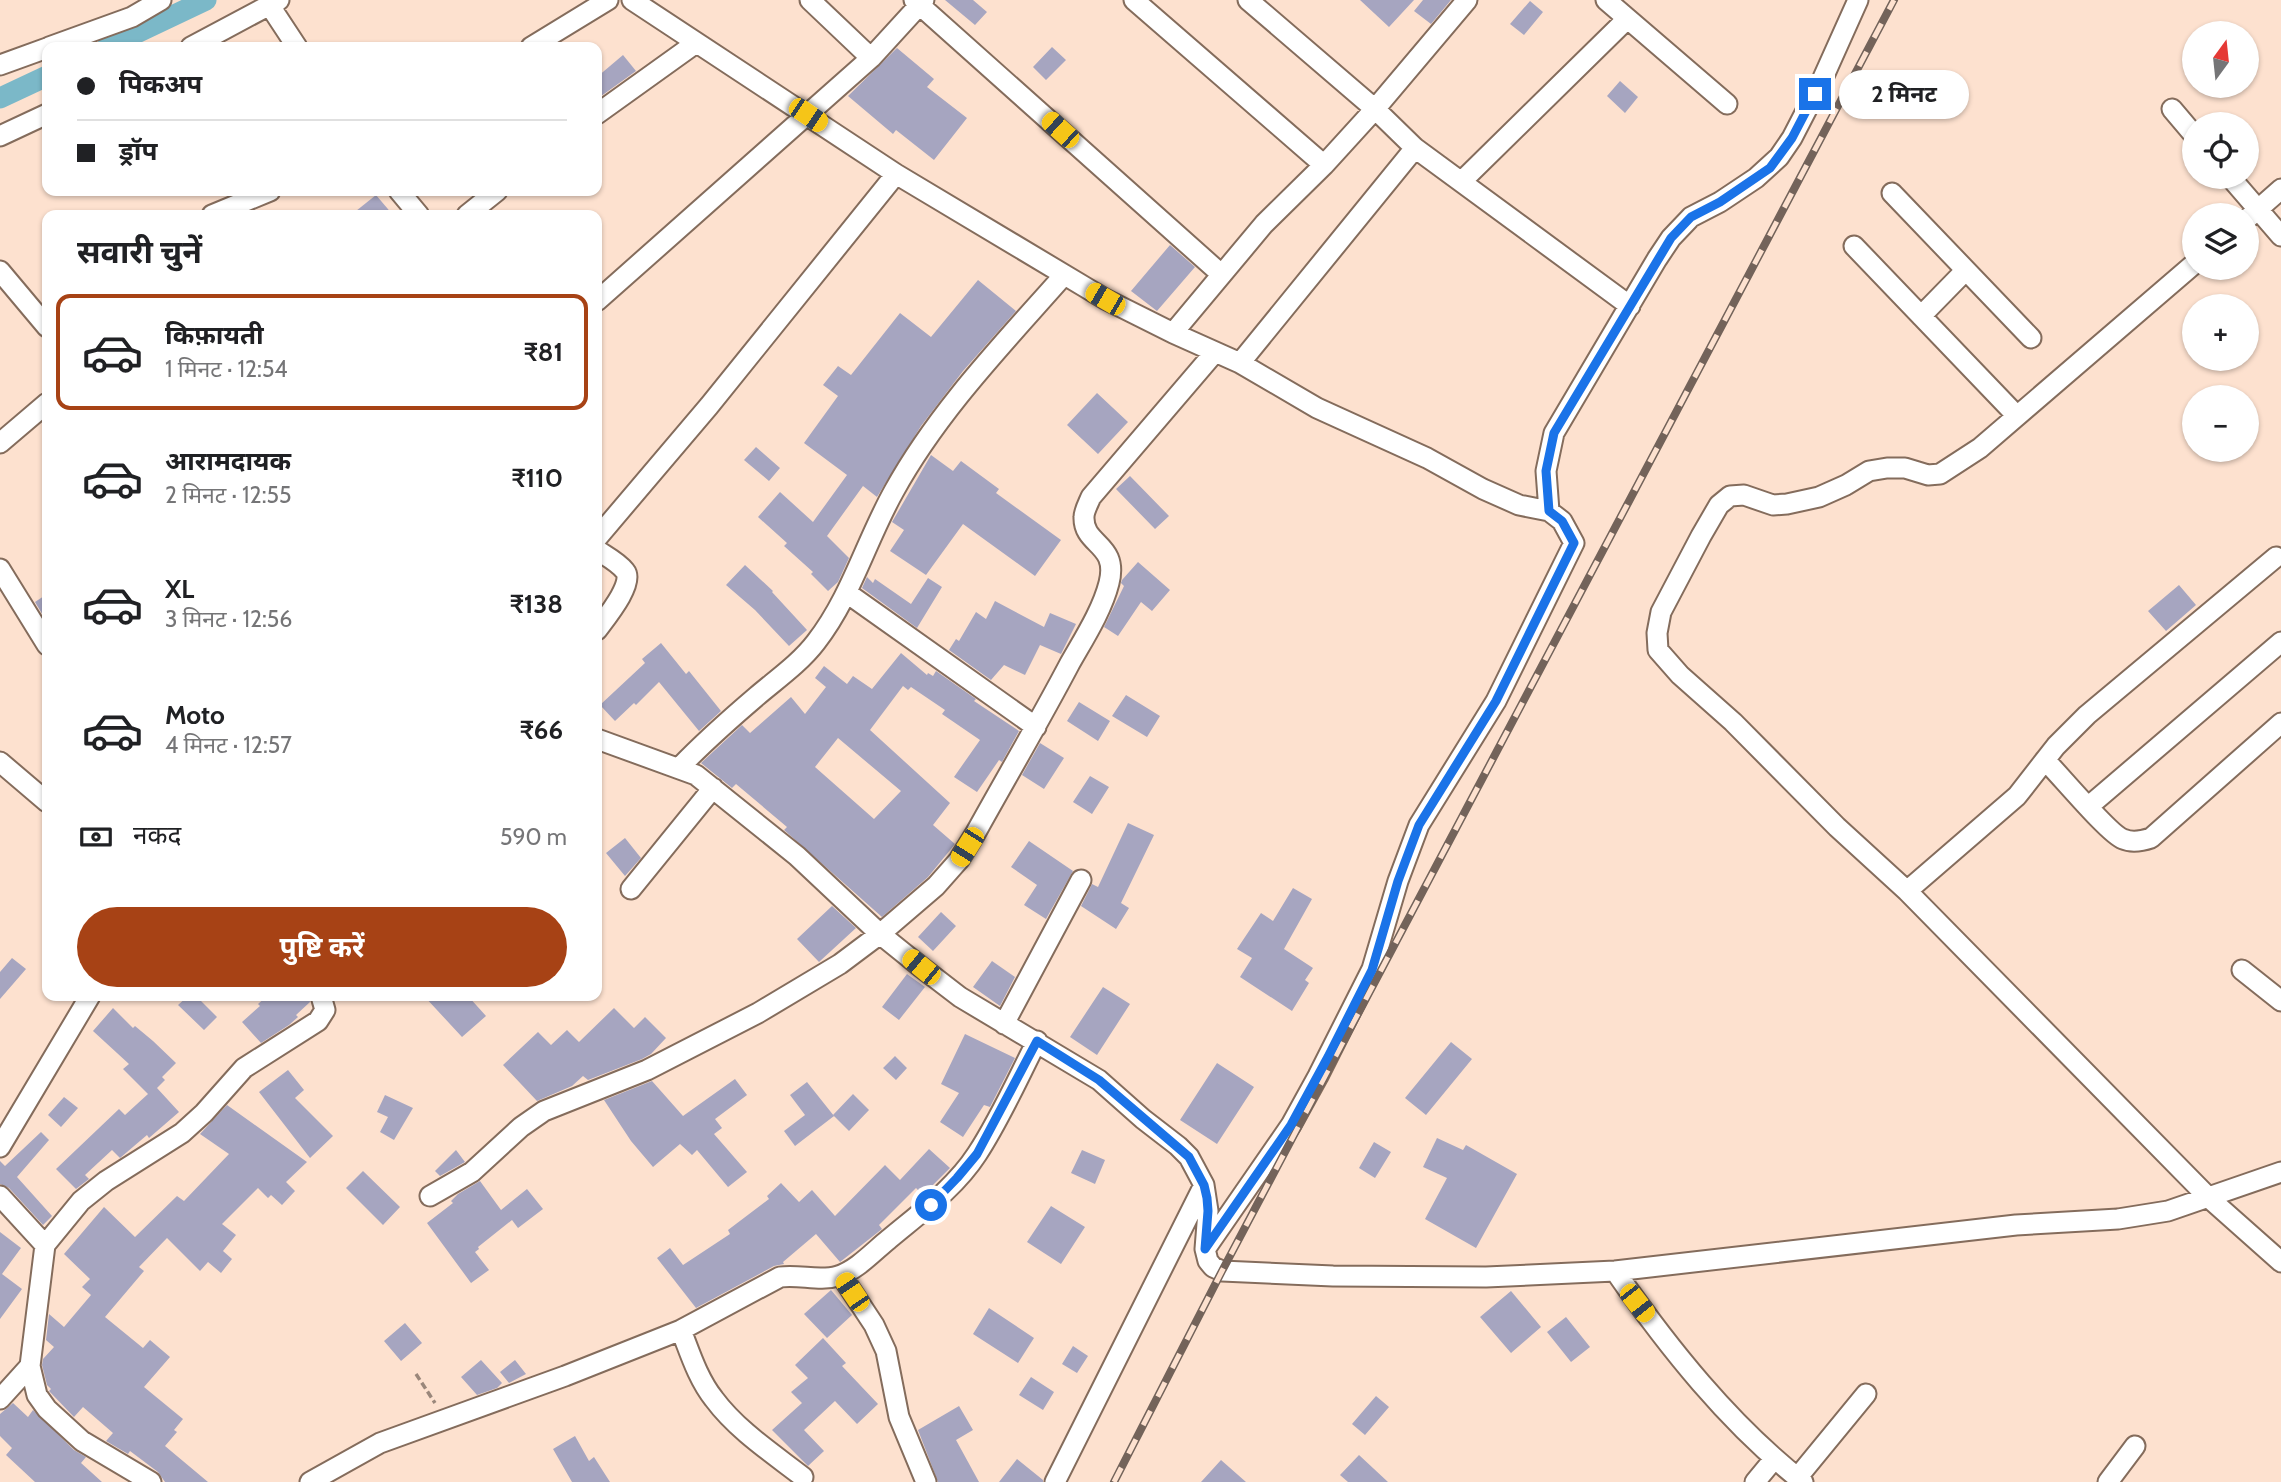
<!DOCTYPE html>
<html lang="hi">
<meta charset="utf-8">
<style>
body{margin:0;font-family:Cabin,"Noto Sans Devanagari",sans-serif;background:#f2f2f2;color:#202124;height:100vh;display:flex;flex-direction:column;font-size:26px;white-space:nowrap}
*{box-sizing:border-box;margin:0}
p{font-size:23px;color:#757577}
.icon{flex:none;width:38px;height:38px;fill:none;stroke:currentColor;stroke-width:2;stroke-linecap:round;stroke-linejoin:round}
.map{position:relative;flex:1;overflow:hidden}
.panel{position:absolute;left:42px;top:210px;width:560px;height:791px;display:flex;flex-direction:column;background:#fff;border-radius:14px;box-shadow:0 2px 5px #0004}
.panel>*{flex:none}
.guide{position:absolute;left:42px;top:42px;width:560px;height:154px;border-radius:14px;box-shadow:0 2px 5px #0004;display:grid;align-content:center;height:154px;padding:0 35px;background:#fff}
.needle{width:46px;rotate:15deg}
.controls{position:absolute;left:2182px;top:21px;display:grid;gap:14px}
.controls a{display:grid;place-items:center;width:77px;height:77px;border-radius:50%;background:#fff;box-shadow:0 2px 5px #0004;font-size:35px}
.end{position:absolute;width:32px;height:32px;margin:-16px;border:9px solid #1a73e8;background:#fff;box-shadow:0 0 0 4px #fff}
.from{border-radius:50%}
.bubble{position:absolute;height:49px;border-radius:24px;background:#fff;box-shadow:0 2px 5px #0004;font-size:23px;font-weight:700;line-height:49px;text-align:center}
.car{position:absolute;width:21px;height:42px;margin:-21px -10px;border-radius:9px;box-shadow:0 0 5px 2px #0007;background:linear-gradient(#f5c518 24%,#345 0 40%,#f5c518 0 76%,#345 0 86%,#f5c518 0)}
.guide b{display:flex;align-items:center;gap:24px;height:66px;font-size:26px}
.guide b+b{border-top:2px solid #e0e0e0}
.guide i{width:18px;height:18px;background:#202124}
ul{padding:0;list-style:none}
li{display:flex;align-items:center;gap:21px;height:116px;margin:0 14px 10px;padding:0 21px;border:4px solid transparent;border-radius:14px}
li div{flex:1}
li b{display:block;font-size:26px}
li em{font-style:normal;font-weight:700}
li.selected{border-color:#a74215}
li>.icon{width:63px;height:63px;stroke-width:1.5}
h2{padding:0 35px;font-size:32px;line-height:84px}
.pay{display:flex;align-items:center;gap:18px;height:77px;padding:0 35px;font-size:26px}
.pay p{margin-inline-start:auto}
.primary-button{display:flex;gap:14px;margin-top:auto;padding:14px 35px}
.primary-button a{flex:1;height:80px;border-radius:42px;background:#a74215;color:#fff;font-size:28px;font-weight:700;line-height:80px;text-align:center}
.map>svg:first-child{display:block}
</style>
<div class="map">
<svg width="2281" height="1482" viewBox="0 0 2281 1482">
<rect width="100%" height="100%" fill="#fde1cf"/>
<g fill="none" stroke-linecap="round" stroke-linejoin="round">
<!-- canal -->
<path stroke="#7bb8c8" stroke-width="21" d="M107 47 206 0
M0 98 47 76"/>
</g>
<!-- building -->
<path fill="#a6a5c0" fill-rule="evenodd" d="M945 0H973L987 12 975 25Z
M1360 0H1414L1389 27Z
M1423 0H1451L1431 24 1414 11Z
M1530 1 1543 12 1524 35 1510 24Z
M1052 47 1066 60 1046 80 1033 67Z
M897 48 934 79 927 87 967 118 934 160 896 130 893 134 848 96Z
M623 55 636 71 597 99V77Z
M1620 81 1638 97 1625 113 1607 96Z
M376 195 393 215H351Z
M1170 245 1195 267 1157 311 1131 291Z
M978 280 1016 311 963 371 921 426 877 497 863 486 827 536 849 558 838 582 828 591 811 574 813 572 784 546 787 543 758 517 780 492 813 522 847 475 804 443 838 396 823 385 838 366 851 375 900 313 931 337Z
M1097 393 1128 422 1098 454 1067 425Z
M756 447 780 468 769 481 744 460Z
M931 455 953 471 961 461 999 489 996 493 1061 540 1035 576 963 524 926 575 890 551 904 530 892 522Z
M1130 476 1169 516 1155 529 1116 489Z
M1138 562 1170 590 1152 611 1141 602 1118 636 1104 627 1124 586 1121 583 1122 580Z
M745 565 773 591 772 592 807 630 789 646 755 610 726 585Z
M867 577 873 583 875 579 911 604 928 578 942 587 917 628 862 588Z
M2179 585 2196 605 2166 631 2148 611Z
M47 594V622L35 602Z
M995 601 1044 627 1050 613 1076 624 1061 654 1040 645 1025 675 1004 665 991 680 949 650 956 639 959 641 976 612 986 619Z
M661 643 686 674 689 671 721 711 699 731 659 682 636 705 634 703 615 721 600 705 645 663 642 659Z
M901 653 927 675 928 673 933 676 936 671 976 699 974 701 1019 731 1002 762 999 760 977 792 954 777 980 740 942 714 945 710 911 687 908 690 903 686 870 730 950 803 933 825 955 844 928 877 882 917 784 830 787 827 736 784 732 788 701 763 742 725 750 733 791 697 805 714 826 687 815 678 824 666 847 684 853 676 872 689ZM838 738 901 791 874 819 815 767Z
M1126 695 1160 716 1147 737 1112 716Z
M1079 702 1110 721 1098 741 1067 721Z
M1040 743 1064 758 1044 789 1022 775Z
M1090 776 1109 787 1092 814 1073 802Z
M1128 823 1154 835 1121 903 1129 908 1116 929 1081 906 1092 884 1098 887Z
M625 838 641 858 625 876 606 853Z
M1029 841 1073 871 1046 919 1024 905 1037 885 1011 867Z
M1293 888 1312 899 1284 949 1313 968 1305 980 1309 983 1292 1011 1240 977 1252 958 1237 949 1261 913 1273 921Z
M832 906 856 928 819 962 797 939Z
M941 912 956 926 933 951 918 937Z
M12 958 26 969 0 999V972Z
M992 961 1015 977 1000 1006 973 987Z
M907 974 925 987 899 1020 882 1007Z
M1103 987 1130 1004 1097 1055 1070 1037Z
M188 996H196L217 1017 204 1030 178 1005Z
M267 996H309L310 1002 296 1015 298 1017 289 1025 261 1043 242 1022 260 1006 258 1004Z
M424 996H468L486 1016 462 1037Z
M113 1008 133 1028 135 1026 153 1041 176 1063 162 1077 165 1080 157 1088 179 1112 149 1138 147 1135 120 1158 112 1150 85 1175 89 1179 76 1189 56 1169 119 1109 125 1115 148 1094 123 1069 129 1064 93 1031Z
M614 1008 634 1028 645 1017 666 1038 651 1054 642 1059 588 1080 583 1076 572 1086 537 1101 503 1065 538 1032 551 1045 567 1030 579 1042Z
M965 1034 1015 1058 990 1107 984 1105 963 1137 940 1122 959 1093 941 1084Z
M1451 1042 1472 1059 1426 1115 1405 1098Z
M895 1056 907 1068 896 1080 883 1068Z
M1217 1063 1254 1087 1217 1144 1180 1120Z
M288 1070 304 1090 295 1098 333 1136 310 1158 259 1092Z
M735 1079 747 1095 715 1119 722 1128 714 1134 747 1172 728 1187 697 1150 692 1155 680 1144 653 1167 631 1141 604 1100 652 1081 683 1116Z
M807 1082 834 1116 795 1146 784 1131 805 1115 790 1095Z
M853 1094 869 1110 849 1131 833 1115Z
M385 1095 413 1108 394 1140 380 1132 388 1117 377 1112Z
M64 1097 78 1108 61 1127 48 1115Z
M227 1105 307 1162 286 1182 295 1191 282 1205 271 1195 268 1198 258 1188 222 1224 236 1235 223 1251 232 1259 221 1273 208 1262 200 1271 167 1238 139 1267 144 1271 105 1317 143 1348 150 1340 170 1357 144 1387 183 1419 174 1430 177 1432 165 1446 208 1482H165L158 1472 130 1451 128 1454 106 1441 113 1433 83 1407 74 1417 49 1391 51 1389 47 1385 42 1365 43 1359 54 1347 46 1340 49 1314 64 1327 91 1295 82 1287 90 1279 64 1254 104 1207 135 1237 177 1196 184 1201 229 1154 200 1134Z
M41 1132 49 1140 17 1177 52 1216 43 1225 9 1188 0 1184V1161L5 1166Z
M1437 1138 1463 1150 1466 1145 1517 1174 1476 1248 1425 1219 1447 1178 1423 1167Z
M1374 1142 1391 1152 1375 1178 1359 1168Z
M929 1149 950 1168 923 1195 916 1188 879 1225 882 1229 840 1262 816 1234 783 1262 784 1264 774 1266 696 1308 657 1258 670 1248 683 1265 730 1234 728 1230 769 1199 767 1196 781 1183 799 1202 812 1190 835 1216 885 1165 900 1180Z
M456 1150 465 1162 440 1176 435 1171Z
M1082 1150 1105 1160 1095 1184 1071 1173Z
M363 1171 400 1207 383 1225 346 1188Z
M480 1181 501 1210 527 1189 543 1209 518 1228 512 1220 478 1247 479 1249 475 1252 489 1270 471 1283 427 1223 453 1203 451 1201 458 1194Z
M1051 1206 1085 1227 1061 1264 1027 1242Z
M0 1232 21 1248 2 1274 22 1289 0 1319Z
M831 1290 852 1315 827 1338 804 1314Z
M1511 1291 1541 1327 1511 1353 1480 1317Z
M989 1308 1034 1338 1018 1363 973 1334Z
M1566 1317 1590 1347 1571 1362 1547 1332Z
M405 1323 422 1343 401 1361 384 1341Z
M823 1338 846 1363 842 1366 878 1404 857 1424 835 1401 804 1430 824 1451 808 1466 772 1430 802 1403 791 1392 808 1378 795 1365Z
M1073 1346 1088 1356 1077 1373 1062 1364Z
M481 1360 502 1383 497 1388 477 1395 461 1377Z
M515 1360 526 1374 509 1383 500 1372Z
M1031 1377 1054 1392 1043 1410 1019 1395Z
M1376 1396 1389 1407 1365 1435 1352 1424Z
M13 1403 28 1417 33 1410 74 1450 86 1457 81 1463 102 1482H35L6 1455 12 1448 0 1436V1414Z
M959 1406 973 1430 956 1440 979 1482H938L918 1430Z
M575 1436 589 1461 594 1457 610 1482H572L553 1449Z
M1359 1455 1388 1482H1348L1340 1475Z
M1017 1459 1043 1480V1482H999Z
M1221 1460 1246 1482H1201Z"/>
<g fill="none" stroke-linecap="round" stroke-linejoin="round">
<!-- minor casing -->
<g stroke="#846c5c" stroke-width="23">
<path id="minor" d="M632 0 896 174 1105 299 1173 333 1240 363 1317 408 1427 458 1483 489 1519 505 1549 511 1562 521 1574 543 1496 701 1419 825 1398 881 1372 969 1318 1076 1291 1125 1206 1248
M810 0 871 58
M914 0 1221 274
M1134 0 1324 165
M1248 0 1375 109 1415 148 1630 306
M1606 0 1727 104
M270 6 297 47
M49 47 132 17 161 0
M191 47 279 0
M531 47 608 0
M0 65 47 48
M2172 109 2194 135
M597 114 696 43
M0 136 47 114
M2230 177 2281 236
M1462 181 1627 19
M399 191 419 215
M1892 193 2031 338
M212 215 270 191
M467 215 497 191
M2247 219 2281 189
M1854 246 2017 416
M2194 264 1980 448 1940 474 1928 475 1905 468H1887L1869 471 1846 485 1819 497 1787 504 1773 505 1744 495 1730 496 1719 505 1701 536 1661 612 1657 633 1658 650 1680 675 1733 722 1837 827 1907 891 2209 1198 2281 1262
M0 271 47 327
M597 301 871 58 924 0
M1921 316 1965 271
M1173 333 1264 224 1324 165 1375 109 1467 0
M1240 363 1415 148
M0 443 47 403
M1549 511 1546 471 1554 433 1657 259 1671 238 1691 217 1720 202 1756 178 1779 157 1792 138 1823 78 1858 0
M597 538 709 406 896 174
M597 550C606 556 618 562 625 571 635 583 605 619 597 630
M0 569 47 645
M847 593 1036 727
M597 739 696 775 797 856 880 934 921 967 960 997 1099 1080 1143 1119 1178 1146 1189 1157 1204 1185 1208 1211 1205 1249 1208 1261 1213 1267 1222 1271 1333 1276 1486 1277 1615 1271 2016 1225 2118 1219 2168 1211 2281 1172
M2045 760C2060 775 2109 834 2123 839 2132 843 2142 841 2151 838L2281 723
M0 762 47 802
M679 768C704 742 730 719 757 696 777 679 800 663 816 642 851 597 866 541 894 491 938 411 1004 343 1064 275
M2089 806 2281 642
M631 889 713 788
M1907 891 2017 796 2056 746 2087 715 2276 557
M2242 970 2281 1001
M1004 1024 1081 880
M0 1147 90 996
M0 1196 45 1245
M430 1196 472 1172 521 1127 544 1111 647 1070 758 1013 840 964 880 934 936 886 959 860 975 834C1006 778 1039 722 1069 665 1083 640 1102 611 1109 583 1119 543 1083 546 1084 517 1084 511 1088 504 1091 497L1215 352
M1615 1271C1668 1347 1729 1424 1803 1482
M841 1275 874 1325 886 1351 899 1417 926 1482
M681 1330C690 1353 698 1379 714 1399 737 1430 772 1453 803 1477
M0 1399 30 1366
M1797 1478 1866 1394
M151 1482 82 1441 47 1409 37 1395 30 1366 45 1245 81 1201 106 1181 182 1133 204 1113 244 1068 318 1021 325 1010 321 996
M310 1482 380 1443 565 1376 681 1330 780 1277C800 1274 819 1282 838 1276 857 1270 874 1251 889 1239 920 1213 955 1188 977 1154 1000 1119 1018 1078 1037 1041
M1055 1482 1204 1185
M1755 1482 1774 1459
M2108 1482 2135 1446"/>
</g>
<!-- path -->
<path stroke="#9a877b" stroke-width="3.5" stroke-dasharray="7 3.5" stroke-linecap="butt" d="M416 1374 435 1403"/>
<!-- minor -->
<use href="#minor" stroke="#fff" stroke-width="19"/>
<!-- rail casing -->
<g stroke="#73635a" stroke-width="8">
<path id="rail" d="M1114 1482 1222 1271 1894 0"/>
</g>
<!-- rail -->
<use href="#rail" stroke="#fde1cf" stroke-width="5" stroke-dasharray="16" stroke-linecap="butt"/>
</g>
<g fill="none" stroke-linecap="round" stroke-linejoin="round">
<!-- route -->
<path stroke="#1a73e8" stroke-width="9" d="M931 1205 957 1178 977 1154 1037 1041 1099 1080 1189 1157 1204 1185 1207 1198 1208 1211 1205 1249 1291 1125 1328 1057 1372 970 1398 881 1419 825 1496 701 1574 543 1562 521 1549 511 1546 471 1554 433 1671 238 1691 217 1720 202 1770 168 1792 138 1815 94"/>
</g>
</svg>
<div class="controls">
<a><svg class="needle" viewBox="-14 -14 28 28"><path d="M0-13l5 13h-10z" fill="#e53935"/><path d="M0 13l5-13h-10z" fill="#757577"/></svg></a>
<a><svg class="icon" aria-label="locate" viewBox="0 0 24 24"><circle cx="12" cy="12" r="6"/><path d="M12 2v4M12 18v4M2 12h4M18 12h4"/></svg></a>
<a><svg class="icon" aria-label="layers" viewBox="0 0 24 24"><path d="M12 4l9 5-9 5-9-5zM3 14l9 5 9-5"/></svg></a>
<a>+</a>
<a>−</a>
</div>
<i class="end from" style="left:931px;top:1205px"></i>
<i class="end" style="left:1815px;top:94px"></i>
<div class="bubble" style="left:1839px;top:70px;width:130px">2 मिनट</div>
<i class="car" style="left:808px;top:115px;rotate:124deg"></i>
<i class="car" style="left:1060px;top:130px;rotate:312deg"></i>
<i class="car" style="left:1105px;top:299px;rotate:300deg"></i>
<i class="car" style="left:967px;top:847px;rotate:212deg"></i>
<i class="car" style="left:921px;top:967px;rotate:309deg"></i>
<i class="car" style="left:852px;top:1292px;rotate:326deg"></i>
<i class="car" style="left:1637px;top:1303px;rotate:142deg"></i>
<div class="guide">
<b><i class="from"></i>पिकअप</b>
<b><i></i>ड्रॉप</b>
</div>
<section class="panel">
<h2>सवारी चुनें</h2>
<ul>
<li class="selected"><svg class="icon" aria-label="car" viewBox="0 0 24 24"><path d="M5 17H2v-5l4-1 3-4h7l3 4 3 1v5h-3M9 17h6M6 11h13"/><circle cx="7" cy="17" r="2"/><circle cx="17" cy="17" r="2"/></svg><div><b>किफ़ायती</b><p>1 मिनट · 12:54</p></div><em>₹81</em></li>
<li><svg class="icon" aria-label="car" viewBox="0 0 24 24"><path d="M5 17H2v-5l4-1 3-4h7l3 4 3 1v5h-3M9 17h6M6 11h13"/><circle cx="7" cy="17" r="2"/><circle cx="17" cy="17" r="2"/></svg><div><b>आरामदायक</b><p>2 मिनट · 12:55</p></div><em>₹110</em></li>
<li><svg class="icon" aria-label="car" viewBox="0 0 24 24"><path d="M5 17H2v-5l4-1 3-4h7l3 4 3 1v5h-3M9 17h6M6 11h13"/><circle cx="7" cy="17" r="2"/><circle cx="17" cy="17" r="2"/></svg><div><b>XL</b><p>3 मिनट · 12:56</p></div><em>₹138</em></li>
<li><svg class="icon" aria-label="car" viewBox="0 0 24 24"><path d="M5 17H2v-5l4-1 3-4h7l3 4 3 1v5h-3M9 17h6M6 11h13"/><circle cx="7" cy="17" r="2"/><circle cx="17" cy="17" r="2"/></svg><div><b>Moto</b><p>4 मिनट · 12:57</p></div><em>₹66</em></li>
</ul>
<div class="pay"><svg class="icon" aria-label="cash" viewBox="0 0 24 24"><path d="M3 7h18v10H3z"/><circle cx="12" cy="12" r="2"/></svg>नकद<p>590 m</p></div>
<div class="primary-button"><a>पुष्टि करें</a></div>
</section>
</div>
